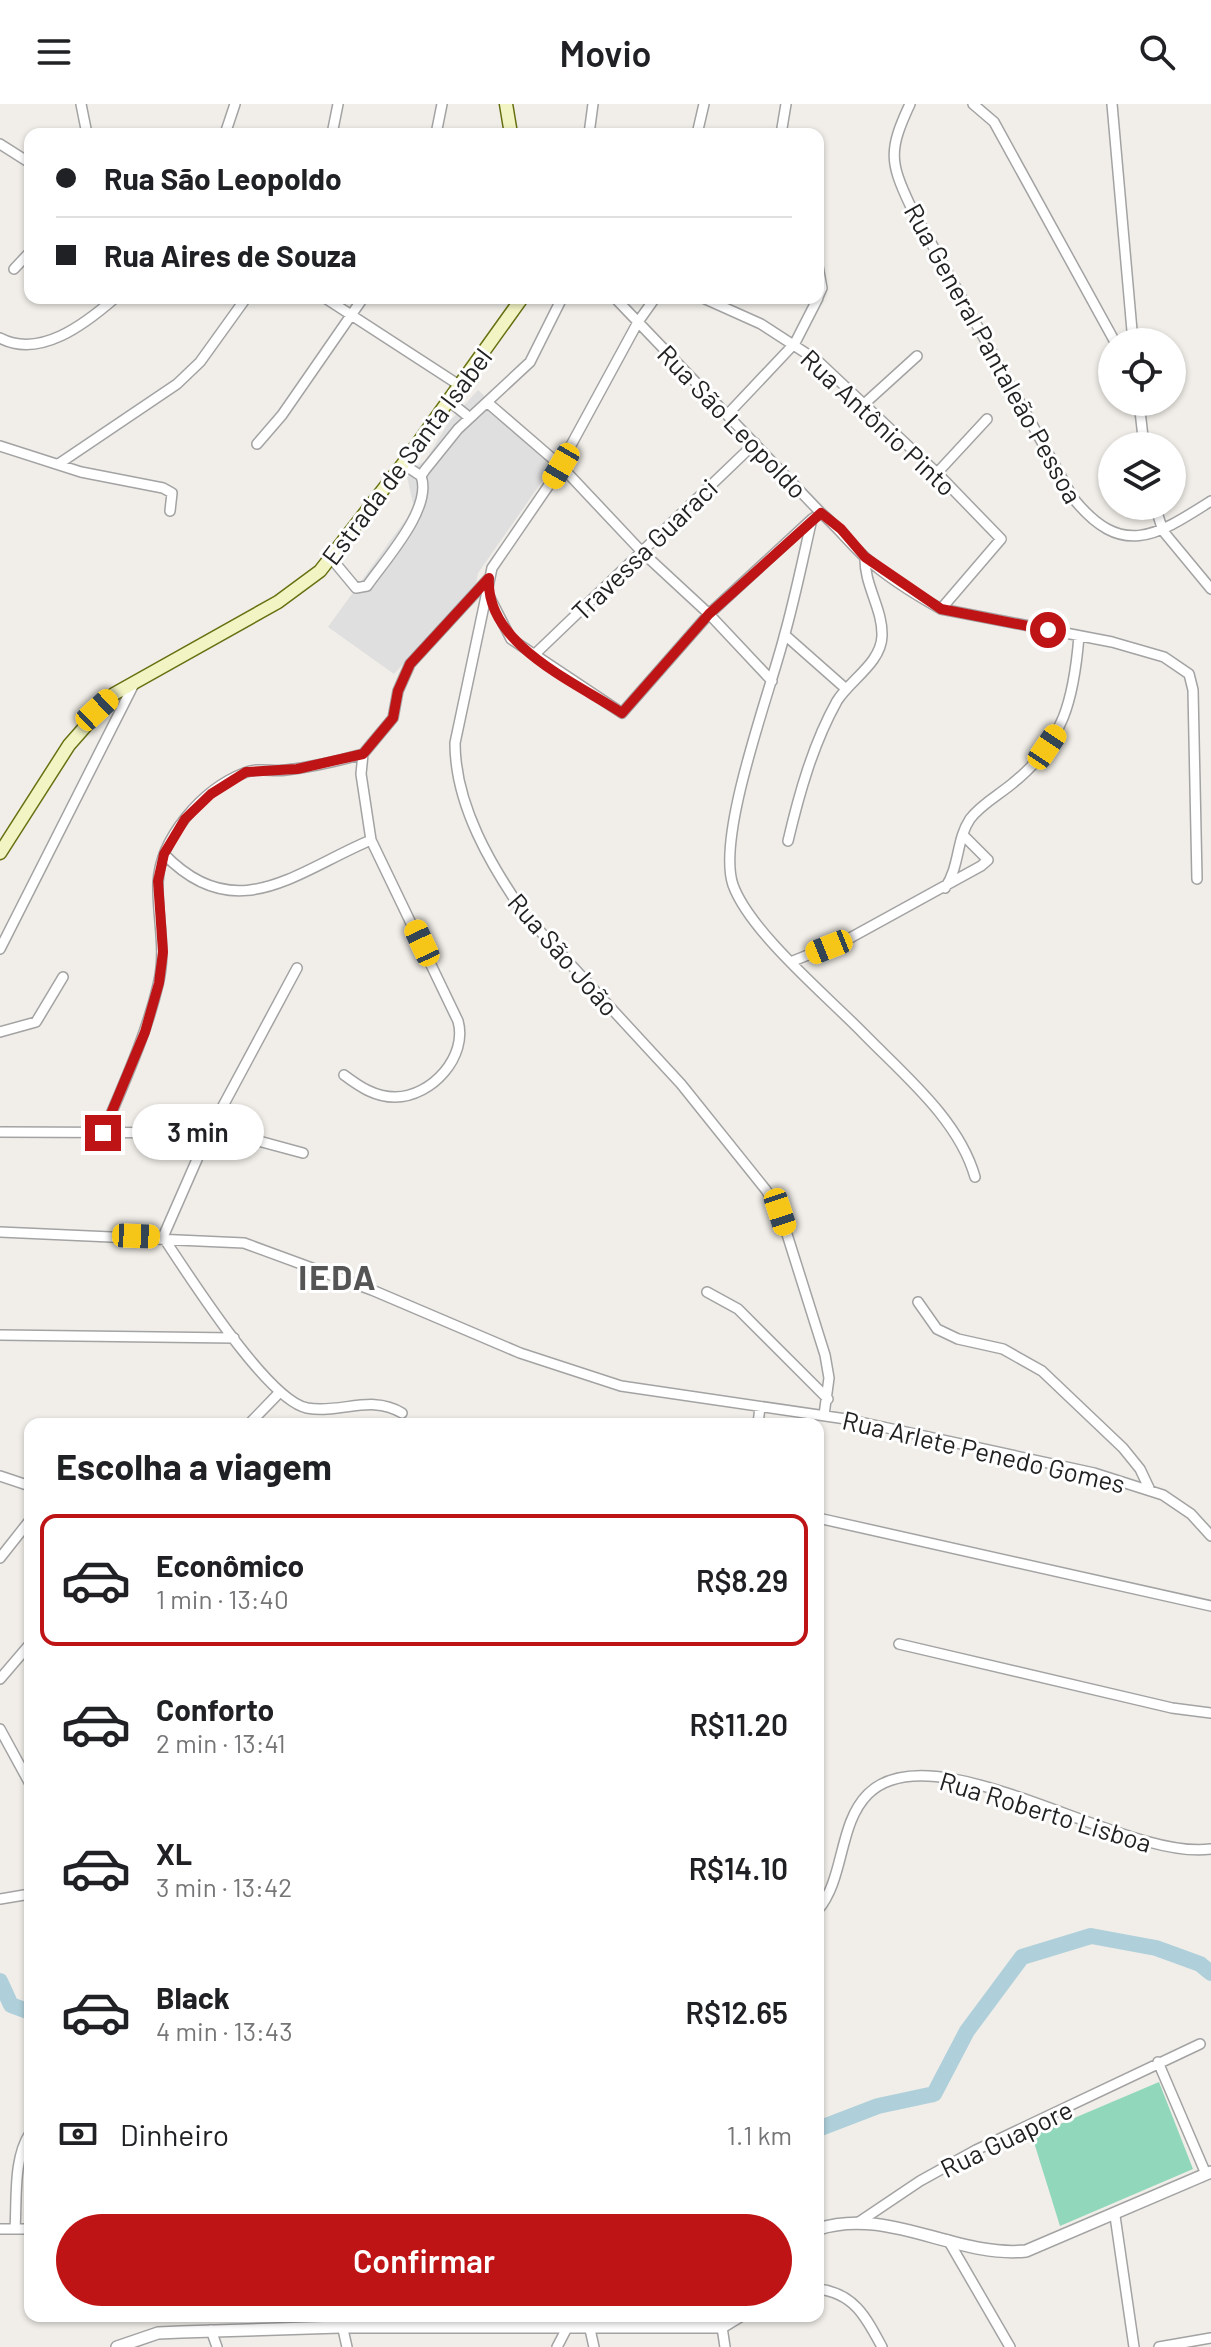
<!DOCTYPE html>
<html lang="pt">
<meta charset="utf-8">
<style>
body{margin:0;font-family:Barlow,sans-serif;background:#f2f2f2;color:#202124;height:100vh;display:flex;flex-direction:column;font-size:30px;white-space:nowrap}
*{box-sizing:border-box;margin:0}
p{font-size:26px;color:#757577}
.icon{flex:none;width:44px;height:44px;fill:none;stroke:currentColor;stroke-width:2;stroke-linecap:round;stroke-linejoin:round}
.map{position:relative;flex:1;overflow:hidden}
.side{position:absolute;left:24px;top:1314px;width:800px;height:904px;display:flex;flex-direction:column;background:#fff;border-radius:16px;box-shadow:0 2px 6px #0004}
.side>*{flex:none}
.guide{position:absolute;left:24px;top:24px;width:800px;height:176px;border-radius:16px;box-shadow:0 2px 6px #0004;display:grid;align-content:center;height:176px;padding:0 32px;background:#fff}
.fabs{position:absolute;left:1098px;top:224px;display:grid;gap:16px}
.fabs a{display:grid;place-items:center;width:88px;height:88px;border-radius:50%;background:#fff;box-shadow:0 2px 6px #0004;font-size:40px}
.end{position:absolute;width:36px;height:36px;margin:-18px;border:10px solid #bf1416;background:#fff;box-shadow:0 0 0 4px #fff}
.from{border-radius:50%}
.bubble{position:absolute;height:56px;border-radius:28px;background:#fff;box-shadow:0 2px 6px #0004;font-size:26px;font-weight:600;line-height:56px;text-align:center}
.car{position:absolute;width:24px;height:48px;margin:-24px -12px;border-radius:10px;box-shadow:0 0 6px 2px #0007;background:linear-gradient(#f5c518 24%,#345 0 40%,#f5c518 0 76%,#345 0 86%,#f5c518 0)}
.guide b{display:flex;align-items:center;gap:28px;height:76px;font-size:30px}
.guide b+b{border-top:2px solid #e0e0e0}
.guide i{width:20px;height:20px;background:#202124}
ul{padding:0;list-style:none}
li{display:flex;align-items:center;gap:24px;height:132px;margin:0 16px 12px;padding:0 16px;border:4px solid transparent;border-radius:16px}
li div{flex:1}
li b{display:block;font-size:30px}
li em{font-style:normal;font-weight:600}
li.selected{border-color:#bf1416}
li>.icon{width:72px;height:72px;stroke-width:1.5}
h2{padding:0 32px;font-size:36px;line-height:96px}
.pay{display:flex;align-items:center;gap:20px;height:88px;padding:0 32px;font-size:30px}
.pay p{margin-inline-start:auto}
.button{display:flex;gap:16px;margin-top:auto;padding:16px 32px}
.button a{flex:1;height:92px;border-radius:48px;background:#bf1416;color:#fff;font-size:32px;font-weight:600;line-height:92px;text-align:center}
header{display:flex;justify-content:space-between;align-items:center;height:104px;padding:0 32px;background:#fff;font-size:36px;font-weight:600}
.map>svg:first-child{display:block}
</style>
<header><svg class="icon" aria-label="menu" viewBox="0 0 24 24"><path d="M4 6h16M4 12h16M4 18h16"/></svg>Movio<svg class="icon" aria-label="search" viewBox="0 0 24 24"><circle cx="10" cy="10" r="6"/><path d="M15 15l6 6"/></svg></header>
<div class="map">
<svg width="1211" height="2243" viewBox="0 0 1211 2243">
<rect width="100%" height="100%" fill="#f1eee9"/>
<!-- residential -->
<path fill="#dfdfdf" d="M478 286 555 359 478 469 476 480 394 570 328 523 414 404 406 368 425 357 449 318Z"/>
<!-- pitch -->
<path fill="#90d7bb" d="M1159 1978 1193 2065 1060 2122 1032 2032Z"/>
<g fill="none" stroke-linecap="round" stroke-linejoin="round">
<!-- river -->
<path stroke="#afd0da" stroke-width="16" d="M0 1877 11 1901 30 1908
M818 2025 878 2002 934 1990 967 1927 1022 1853 1091 1832 1156 1844 1200 1860 1211 1869"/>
<!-- minor casing -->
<g stroke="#a3a3a3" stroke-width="12">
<path id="minor" d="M81 0 87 30
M910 0C889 45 889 57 910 101L1073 394C1122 455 1156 432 1211 397
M973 0 994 18 1115 238
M1112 0 1133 238
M225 30 235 0
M332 30 338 0
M436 30 442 0
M589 30 593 0
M697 30 704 0
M781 30 786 0
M0 40 30 59
M818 162 822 184 818 193
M14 165 30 148
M325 194 459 281
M615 194 821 409C838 423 850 440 866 454 888 474 916 491 941 505L1112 538 1164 553 1189 570 1193 586 1197 775
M655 194 638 218 551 378 492 464 455 639C455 701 491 762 526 812L681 980 766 1086 780 1108 825 1251 829 1274 824 1311
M703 194 761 220 818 257 937 369 1001 435 941 505
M0 234C40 255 85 220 115 194
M449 297 470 314
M1139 298 1144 342
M488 299 561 362 642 448 709 510 772 577
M863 301 917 252
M727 311 795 239 818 194
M257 340 282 311 363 194
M0 342 81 368 163 384 172 389 170 407
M60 359 177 280 200 258 246 194
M403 360 421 372
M937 369 987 315
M1155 402 1163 427 1211 485
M821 409 812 415C803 454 795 494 784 533 770 588 716 732 733 781 750 828 827 892 864 930 904 971 959 1016 975 1073
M331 454 356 484 367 482C385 456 433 404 421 372L425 366 458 325 530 258 562 194
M488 490 511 535 622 609 709 510 812 415
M785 531 845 584
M534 551 755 339
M788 737C799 690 813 640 837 597 850 576 881 559 882 532 883 505 864 481 865 453
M164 750C236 825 297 767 371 736
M945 784C960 762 956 736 970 715 981 700 999 691 1013 679 1064 638 1074 594 1079 532
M0 845 135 578
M793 857 850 834 981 762 988 756 963 731
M297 864 209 1028 163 1133C188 1170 267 1296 307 1304 341 1310 371 1290 402 1309
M0 928 36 918 63 873
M344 971C360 983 375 993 395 993 432 993 468 952 458 917L371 736 361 670 363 650 393 614 398 587 410 560 489 474
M0 1028 229 1029 303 1049
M103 1029C123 981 146 932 158 881 167 846 157 814 158 779 160 733 203 685 244 669 258 663 272 668 286 666 312 663 338 657 363 650
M0 1128 244 1139 372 1186 520 1249 621 1282 846 1315 1094 1369 1163 1391 1191 1410 1211 1432
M707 1188 738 1205 828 1295
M918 1198 937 1225 958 1235 1003 1245 1042 1267 1123 1344 1140 1365 1149 1384
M0 1231 234 1234
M249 1320 279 1289
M758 1320 760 1303
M0 1372 30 1382
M818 1414 1211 1502
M0 1454 30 1416
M899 1540 1172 1604 1211 1609
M0 1575 30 1540
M0 1625 30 1680
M0 1795 30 1790
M818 1806C845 1774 838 1720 868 1690 934 1624 1125 1758 1211 1745
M1158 1958 1206 2070
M1115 2112 1134 2243
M859 2118 920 2077 976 2046 1200 1940
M0 2125H30
M15 2125C17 2096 13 2054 30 2029
M948 2136 1010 2243
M818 2185C854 2189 866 2213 882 2243
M340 2212 347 2243
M587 2212 594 2243
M722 2223 725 2243
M211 2226 217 2243
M557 2243 568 2222
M1159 2243 1211 2234"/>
</g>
<!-- tertiary casing -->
<g stroke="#a3a3a3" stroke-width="14">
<path id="tertiary" d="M818 2125C888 2102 956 2154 1026 2147L1211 2068
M117 2243 158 2229 181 2228 340 2223H722L740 2212"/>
</g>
<!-- secondary casing -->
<g stroke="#677111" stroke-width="15">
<path id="secondary" d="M506 0 511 30
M0 749 69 641 114 590 278 498 320 467 403 360 522 194"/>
</g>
<!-- minor -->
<use href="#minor" stroke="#fff" stroke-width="9"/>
<!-- tertiary -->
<use href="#tertiary" stroke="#fff" stroke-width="11"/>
<!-- secondary -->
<use href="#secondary" stroke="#f2f4c4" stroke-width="12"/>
</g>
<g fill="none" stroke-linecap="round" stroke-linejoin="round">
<!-- route -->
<path stroke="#bf1416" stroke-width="10" d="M103 1029 145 928 159 879 163 848 158 777 164 750 185 715 211 690 246 668 297 665 363 650 393 614 398 587 410 560 489 474C485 540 573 577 622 609L709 510 821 409 841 425 865 453 941 505 1048 526"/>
</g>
<g text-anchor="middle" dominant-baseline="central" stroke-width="6" stroke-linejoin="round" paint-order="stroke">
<!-- street labels -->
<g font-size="26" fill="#222" stroke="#fff">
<text transform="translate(994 249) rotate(61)">Rua General Pantaleão Pessoa</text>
<text transform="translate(733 317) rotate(46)">Rua São Leopoldo</text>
<text transform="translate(879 318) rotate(43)">Rua Antônio Pinto</text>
<text transform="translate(406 352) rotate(-53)">Estrada de Santa Isabel</text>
<text transform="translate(644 445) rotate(-44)">Travessa Guaraci</text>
<text transform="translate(564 850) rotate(49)">Rua São João</text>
<text transform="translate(984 1347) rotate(13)">Rua Arlete Penedo Gomes</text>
<text transform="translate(1046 1707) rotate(17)">Rua Roberto Lisboa</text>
<text transform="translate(1006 2034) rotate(-26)">Rua Guapore</text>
</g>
<!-- district labels -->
<g font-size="34" font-weight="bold" letter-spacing="2" fill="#555" stroke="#fff">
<text x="338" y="1172">IEDA</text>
</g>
</g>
</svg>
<div class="fabs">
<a><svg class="icon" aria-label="locate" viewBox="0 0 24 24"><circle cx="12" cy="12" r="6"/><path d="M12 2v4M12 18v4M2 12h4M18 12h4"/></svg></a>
<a><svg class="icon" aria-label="layers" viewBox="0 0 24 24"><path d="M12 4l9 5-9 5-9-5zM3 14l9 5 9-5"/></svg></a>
</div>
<i class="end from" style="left:1048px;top:526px"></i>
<i class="end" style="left:103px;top:1029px"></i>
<div class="bubble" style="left:132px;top:1000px;width:132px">3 min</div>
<i class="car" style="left:561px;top:362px;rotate:210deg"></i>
<i class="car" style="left:97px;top:606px;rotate:47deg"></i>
<i class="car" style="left:1047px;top:643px;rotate:34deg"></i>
<i class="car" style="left:422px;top:839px;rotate:335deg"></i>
<i class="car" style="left:829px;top:843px;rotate:248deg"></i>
<i class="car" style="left:780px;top:1108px;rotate:162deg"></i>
<i class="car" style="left:136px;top:1132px;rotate:92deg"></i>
<div class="guide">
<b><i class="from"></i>Rua São Leopoldo</b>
<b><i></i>Rua Aires de Souza</b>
</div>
<section class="side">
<h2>Escolha a viagem</h2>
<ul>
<li class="selected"><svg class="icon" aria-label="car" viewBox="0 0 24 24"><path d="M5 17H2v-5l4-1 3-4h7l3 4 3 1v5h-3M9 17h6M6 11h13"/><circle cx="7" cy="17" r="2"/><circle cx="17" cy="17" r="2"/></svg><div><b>Econômico</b><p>1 min · 13:40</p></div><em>R$8.29</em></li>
<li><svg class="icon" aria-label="car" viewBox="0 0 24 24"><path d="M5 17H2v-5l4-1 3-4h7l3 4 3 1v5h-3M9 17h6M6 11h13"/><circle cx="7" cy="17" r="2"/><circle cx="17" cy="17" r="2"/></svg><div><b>Conforto</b><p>2 min · 13:41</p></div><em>R$11.20</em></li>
<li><svg class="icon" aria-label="car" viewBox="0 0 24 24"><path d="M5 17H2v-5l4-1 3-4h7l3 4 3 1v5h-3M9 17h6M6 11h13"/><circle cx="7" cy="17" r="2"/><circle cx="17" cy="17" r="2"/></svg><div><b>XL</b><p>3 min · 13:42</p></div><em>R$14.10</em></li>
<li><svg class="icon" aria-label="car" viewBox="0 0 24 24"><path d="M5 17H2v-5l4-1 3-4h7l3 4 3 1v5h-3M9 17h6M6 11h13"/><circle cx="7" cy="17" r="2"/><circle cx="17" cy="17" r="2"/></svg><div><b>Black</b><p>4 min · 13:43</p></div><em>R$12.65</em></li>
</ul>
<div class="pay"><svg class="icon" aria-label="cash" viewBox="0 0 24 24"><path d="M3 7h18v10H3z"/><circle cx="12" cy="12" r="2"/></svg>Dinheiro<p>1.1 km</p></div>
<div class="button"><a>Confirmar</a></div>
</section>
</div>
